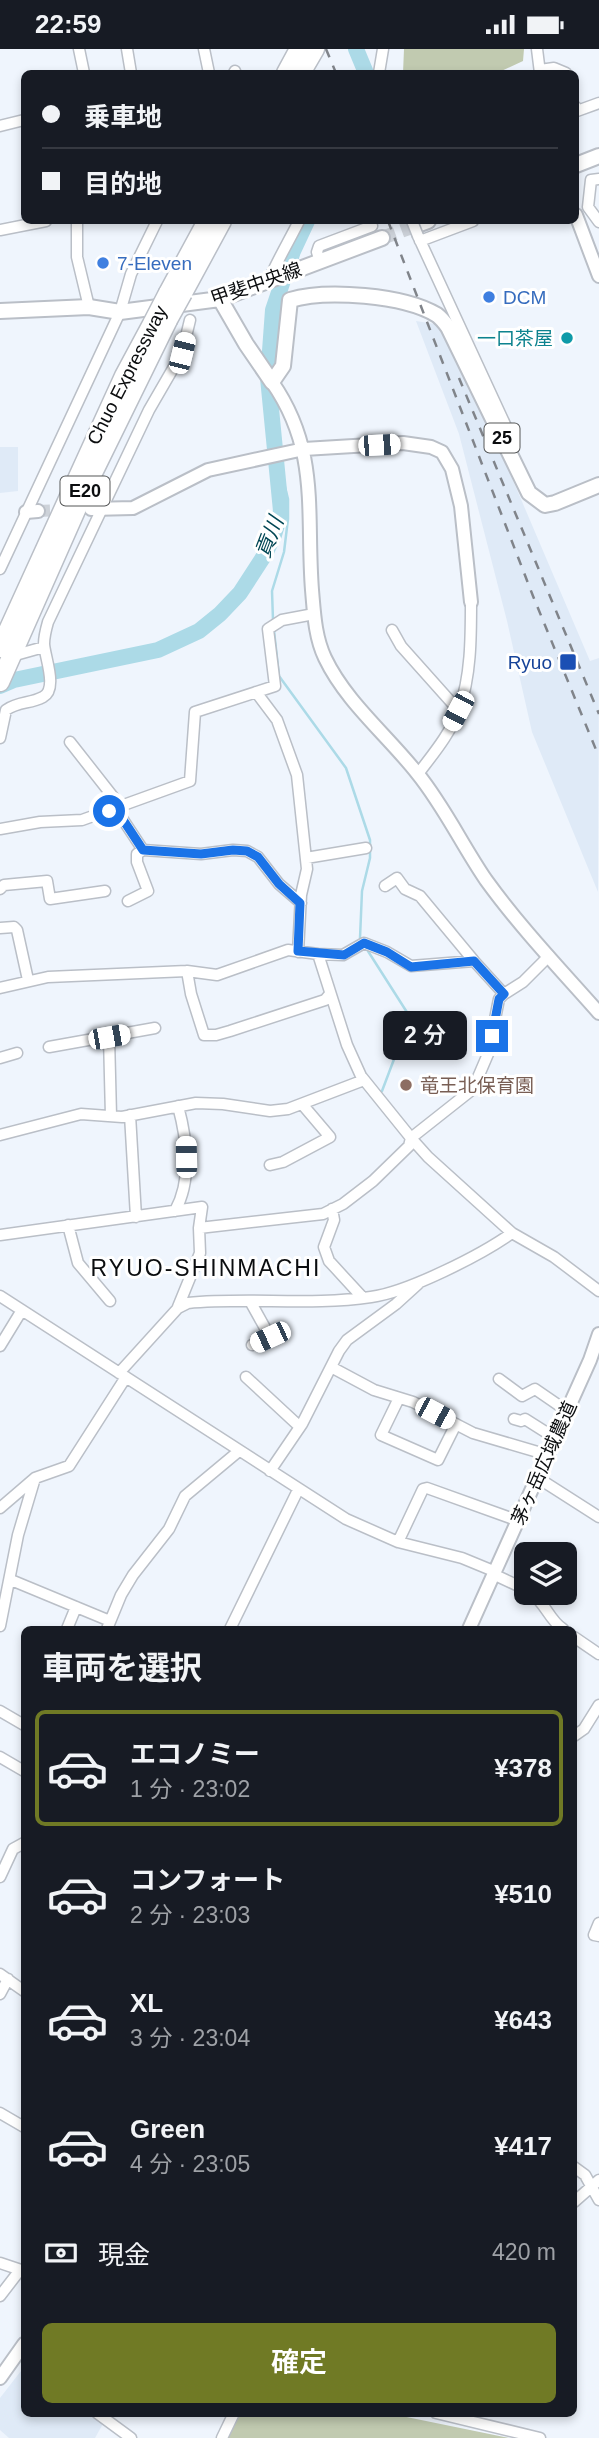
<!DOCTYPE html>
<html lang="ja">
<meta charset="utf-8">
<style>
body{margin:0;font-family:Helvetica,"Noto Sans JP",sans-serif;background:#242831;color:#f1f3f6;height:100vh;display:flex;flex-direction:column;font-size:26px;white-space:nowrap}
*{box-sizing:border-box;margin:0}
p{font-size:23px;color:#9ea1a6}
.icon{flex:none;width:38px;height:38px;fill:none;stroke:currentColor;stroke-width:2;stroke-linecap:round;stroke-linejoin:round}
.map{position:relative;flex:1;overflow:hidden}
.panel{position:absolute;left:21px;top:1577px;width:556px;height:791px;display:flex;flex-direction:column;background:#171b24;border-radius:10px;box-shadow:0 4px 10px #0003}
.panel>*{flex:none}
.hud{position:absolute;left:21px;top:21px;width:558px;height:154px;border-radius:10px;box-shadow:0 4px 10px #0003;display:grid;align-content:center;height:154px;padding:0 21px;background:#171b24}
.controls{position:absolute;left:514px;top:1493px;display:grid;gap:14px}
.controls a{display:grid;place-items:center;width:63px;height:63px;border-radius:10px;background:#171b24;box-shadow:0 4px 10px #0003;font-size:35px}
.end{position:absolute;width:32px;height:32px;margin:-16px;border:9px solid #1a73e8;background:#fff;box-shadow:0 0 0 4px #fff}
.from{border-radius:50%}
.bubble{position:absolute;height:49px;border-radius:10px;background:#171b24;box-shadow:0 4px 10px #0003;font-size:23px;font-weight:600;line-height:49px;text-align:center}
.car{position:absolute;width:21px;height:42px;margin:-21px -10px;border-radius:9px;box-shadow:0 0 5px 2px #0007;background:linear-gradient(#fff 24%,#345 0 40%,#fff 0 76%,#345 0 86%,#fff 0)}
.hud b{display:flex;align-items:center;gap:24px;height:66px;font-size:26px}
.hud b+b{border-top:2px solid #363941}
.hud i{width:18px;height:18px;background:#f1f3f6}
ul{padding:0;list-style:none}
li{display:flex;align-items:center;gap:21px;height:116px;margin:0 14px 10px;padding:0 7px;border:4px solid transparent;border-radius:10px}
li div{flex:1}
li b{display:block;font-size:26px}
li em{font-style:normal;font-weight:600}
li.active{border-color:#707a25}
li>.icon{width:63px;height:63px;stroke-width:1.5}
h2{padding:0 21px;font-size:32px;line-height:84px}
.pay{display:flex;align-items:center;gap:18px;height:77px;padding:0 21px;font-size:26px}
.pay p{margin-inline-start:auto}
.action{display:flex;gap:14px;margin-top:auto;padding:14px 21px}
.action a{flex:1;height:80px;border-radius:10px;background:#707a25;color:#fff;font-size:28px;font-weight:600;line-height:80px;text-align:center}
.status{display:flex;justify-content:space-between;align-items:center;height:49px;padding:0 35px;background:#171b24;direction:ltr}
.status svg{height:19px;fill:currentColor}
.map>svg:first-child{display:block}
</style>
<div class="status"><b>22:59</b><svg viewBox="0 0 49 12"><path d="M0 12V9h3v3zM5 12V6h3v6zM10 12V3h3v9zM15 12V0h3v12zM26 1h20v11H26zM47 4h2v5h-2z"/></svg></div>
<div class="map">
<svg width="599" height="2389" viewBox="0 0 599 2389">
<rect width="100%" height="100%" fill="#eff5fd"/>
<!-- built -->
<path fill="#dfeaf7" d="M416 272 441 276 506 415 590 612 599 609 598 843 532 683 507 572 459 385Z
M0 398H18V442L0 444Z
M24 2318V2364H91L104 2373 95 2389H9L0 2381V2349Z"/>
<!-- green -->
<path fill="#c1cab0" d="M404 0H524L523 12 497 24H403Z
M241 2364H387L509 2389H228Z"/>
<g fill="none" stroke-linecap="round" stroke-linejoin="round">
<!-- stream -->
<path stroke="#acdae7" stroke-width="2.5" d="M273 571 272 542 284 503 288 470V450L278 410
M274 582 279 627 346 719 370 791V809L362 842 360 889 363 893
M7 632 14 631
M366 899 410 968 382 1042"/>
<!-- river -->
<path stroke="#acdae7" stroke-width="16" d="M356 0 366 24
M0 637 14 631 158 601 199 582 220 565 240 544 264 507 274 486 281 462 268 329 273 261 293 202 307 172"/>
<!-- tertiary-tunnel -->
<path stroke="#cdd2d9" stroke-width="12" stroke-dasharray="12 6" stroke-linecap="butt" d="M38 462 69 461"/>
<!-- primary-tunnel -->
<path stroke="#cdd2d9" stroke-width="14" stroke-dasharray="14 7" stroke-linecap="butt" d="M382 189 420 175"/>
<!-- minor casing -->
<g stroke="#babfc7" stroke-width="13">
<path id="minor" d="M79 0 84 24
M127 0 131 24
M204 0 209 24
M537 0 540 24
M540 21 554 19 566 24
M234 24 235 22
M379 24 383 0
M576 58 577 62 599 54
M0 77 24 71
M599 130 591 131 588 158 599 173
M77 172V208L89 258
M0 181 46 172
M418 187 509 384 502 388
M420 192 473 172
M320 213 317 203 319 197 372 177
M269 231C278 210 289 192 299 172
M0 520 120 263 131 225 157 172
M392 581 401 597 459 662
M19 605 44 598
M256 643 277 671 297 726 307 820 301 846 298 903
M0 689 6 661C19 652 30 655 43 648 58 640 45 609 44 595 44 588 46 580 48 573L149 361 182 304 190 271
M70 693 114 749 118 759
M418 725C433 705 450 685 459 661 471 627 471 589 471 553
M116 760 143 801 201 805 233 801 247 802 258 808 279 835 301 854
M0 780 40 773 82 771 190 732 195 663 275 637 268 580 282 571 314 565
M306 809 366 799
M385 837 397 829 405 840 420 847 474 912
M0 840 4 836 47 832 50 850 105 842
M128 852 148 842 137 813V805L143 801
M0 879 14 878 17 881 28 931
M318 905 347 996 361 1027 411 1089 428 1108 512 1184 554 1208 599 1242
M187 922 191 945 204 986H216L230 982 325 951 330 945
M0 939 48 928 187 922 217 926 288 901 318 905 343 906 364 894 387 903 411 917 474 912 504 945
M109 988 111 1067
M49 998 155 979
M0 1009 17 1004
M130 1066 136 1168
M0 1086 81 1065 122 1068 196 1054 223 1055 270 1062 288 1060 364 1031
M270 1116 283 1113 330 1088 302 1055
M332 1160 334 1171 324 1198 329 1212 363 1249
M175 1162C192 1131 187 1090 178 1057
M68 1176 78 1214 110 1252
M199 1179 323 1165 343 1155 373 1132 409 1097 411 1089 473 1040 488 1005 499 950 504 945 523 933 549 907
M0 1186 202 1158 199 1179 200 1204 178 1258
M0 1247 346 1470 398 1493 462 1509 496 1523
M250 1252 270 1288 252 1296
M0 1297 22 1261
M331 1318 374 1341 413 1353 473 1384 548 1406
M119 1324 178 1259 188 1254C249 1248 311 1257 371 1248 408 1243 481 1206 512 1184
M246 1328 300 1378
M499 1330 522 1347 535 1340 567 1362
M399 1349 381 1386 438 1411 456 1375
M514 1370 521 1372 525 1370 555 1389
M270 1422 302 1375 339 1302 347 1291 396 1255 418 1235
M538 1429 599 1468
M0 1459 35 1429 69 1417 126 1328
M398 1493 423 1440 427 1439 519 1472
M495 1526 527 1541
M11 1531 110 1572
M531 1544C545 1553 549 1571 563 1580
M0 1577 18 1486 35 1429
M67 1580 76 1558
M107 1580 121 1546 133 1526 169 1480 185 1447 239 1402
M230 1580 298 1441
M574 1588 599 1605
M0 1662 24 1676
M574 1687 584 1680 599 1656
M0 1708 24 1722
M0 1828 13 1800 24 1794
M599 1874 594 1886 599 1887
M0 1925 24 1942
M0 1945 8 1930
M0 2064 24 2078
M574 2118 585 2126 599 2151
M574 2153 599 2131
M0 2214 24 2222
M0 2247 20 2221
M97 2364 131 2389
M436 2364 540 2389
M222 2389 234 2364"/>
</g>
<!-- tertiary casing -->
<g stroke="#babfc7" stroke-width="16">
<path id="tertiary" d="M576 166 599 227
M272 333C320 402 306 463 312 541 314 564 315 588 325 609 346 653 387 686 417 724 444 757 462 796 486 831 520 878 561 921 599 964
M91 460 133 459 208 421 304 400 403 394 431 398 442 403 452 420 461 457 471 553
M26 463 38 462
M469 1580 590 1311 599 1285
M0 2329 24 2295"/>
</g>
<!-- primary casing -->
<g stroke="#babfc7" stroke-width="18">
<path id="primary" d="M576 116 599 107
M420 175 428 172
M220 250 246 295 272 333
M0 262 89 258 120 263 220 250 382 189
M272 333 283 317 290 251C326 240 404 246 437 266 441 269 445 274 448 278L529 444 545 456 555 454 599 436"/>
</g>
<!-- motorway casing -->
<g stroke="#babfc7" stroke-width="21">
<path id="motorway" d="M286 24 299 0
M301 24 315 0
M168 244 207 172
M183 244 222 172
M0 599 124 327 153 273
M0 633 89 432 168 271"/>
</g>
<!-- minor -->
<use href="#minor" stroke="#fff" stroke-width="10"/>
<!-- tertiary -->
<use href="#tertiary" stroke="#fff" stroke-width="12"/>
<!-- primary -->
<use href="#primary" stroke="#fff" stroke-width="14"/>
<!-- motorway -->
<use href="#motorway" stroke="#fff" stroke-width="18"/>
<!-- rail -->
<path stroke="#80848a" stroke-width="2.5" stroke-dasharray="9 9" stroke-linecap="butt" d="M326 0 336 24
M388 172 533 547 599 708
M459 329 599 665"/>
<!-- minor-bridge casing -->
<g stroke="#babfc7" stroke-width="13" stroke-linecap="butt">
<path id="minor-bridge" d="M412 172 418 187"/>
</g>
<!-- motorway-bridge casing -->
<g stroke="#babfc7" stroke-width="21" stroke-linecap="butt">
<path id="motorway-bridge" d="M168 271 183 244
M153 273 168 244"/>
</g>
<!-- minor-bridge -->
<use href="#minor-bridge" stroke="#fff" stroke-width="10"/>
<!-- motorway-bridge -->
<use href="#motorway-bridge" stroke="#fff" stroke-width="18"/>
</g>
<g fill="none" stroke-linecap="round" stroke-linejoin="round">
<!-- route -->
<path stroke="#1a73e8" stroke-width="9" d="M109 762 116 760 143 801 201 805 233 801 247 802 258 808 279 835 300 854 298 902 344 906 364 894 387 903 411 918 474 912 504 945 499 950 492 987"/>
</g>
<!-- markers -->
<g fill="#3f7fe0" stroke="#fff" stroke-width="2.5">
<circle cx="103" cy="214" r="7"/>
<circle cx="489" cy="248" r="7"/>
</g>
<circle fill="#0f9aa8" stroke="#fff" stroke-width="2.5" cx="567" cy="289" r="7"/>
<rect fill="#1a4fb4" stroke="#fff" stroke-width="2.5" x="559" y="604" width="18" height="18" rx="3.5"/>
<circle fill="#8d6e63" stroke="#fff" stroke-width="2.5" cx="406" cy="1036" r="7"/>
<g text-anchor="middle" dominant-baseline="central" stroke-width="6" stroke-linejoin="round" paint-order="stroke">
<!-- shield labels -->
<g fill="#fff" stroke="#545657" stroke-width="2">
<rect x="484.5" y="374.5" width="35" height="29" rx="5"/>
<rect x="60.5" y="427.5" width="49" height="29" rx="5"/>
</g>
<g font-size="18" font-weight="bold" fill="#0b0d0f">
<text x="502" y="389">25</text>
<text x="85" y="442">E20</text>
</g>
<!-- shop labels -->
<g font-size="19" fill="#366cbe" stroke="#fff" text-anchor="start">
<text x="117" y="214">7-Eleven</text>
<text x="503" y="248">DCM</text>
</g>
<!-- street labels -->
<g font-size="19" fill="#0b0d0f" stroke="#fff">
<text transform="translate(256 235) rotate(-19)">甲斐中央線</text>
<text transform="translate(127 326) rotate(-63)">Chuo Expressway</text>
<text transform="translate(544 1414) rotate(-66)">茅ヶ岳広域農道</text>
</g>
<!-- culture labels -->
<g font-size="19" fill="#0d838f" stroke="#fff" text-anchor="end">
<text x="553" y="289">一口茶屋</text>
</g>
<!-- transit labels -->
<g font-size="19" fill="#164399" stroke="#fff" text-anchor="end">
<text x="552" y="613">Ryuo</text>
</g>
<!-- education labels -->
<g font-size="19" fill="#785e54" stroke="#fff" text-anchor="start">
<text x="420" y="1036">竜王北保育園</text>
</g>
<!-- water labels -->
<g font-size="21" font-style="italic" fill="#004654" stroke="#fff">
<text transform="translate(269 488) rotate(-69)">貢川</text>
</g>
<!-- quarter labels -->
<g font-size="23" letter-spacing="2" fill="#0b0d0f" stroke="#fff">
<text x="206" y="1219">RYUO-SHINMACHI</text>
</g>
</g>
</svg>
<div class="controls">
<a><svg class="icon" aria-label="layers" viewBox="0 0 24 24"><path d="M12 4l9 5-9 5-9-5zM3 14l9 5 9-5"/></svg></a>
</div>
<i class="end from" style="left:109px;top:762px"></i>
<i class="end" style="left:492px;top:987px"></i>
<div class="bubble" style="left:383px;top:962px;width:84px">2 分</div>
<i class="car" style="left:182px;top:304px;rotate:14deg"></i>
<i class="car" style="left:379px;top:396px;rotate:87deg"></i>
<i class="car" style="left:458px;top:662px;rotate:208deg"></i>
<i class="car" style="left:109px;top:988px;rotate:80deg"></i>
<i class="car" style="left:186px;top:1108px;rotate:359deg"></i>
<i class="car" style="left:270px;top:1288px;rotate:245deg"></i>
<i class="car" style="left:435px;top:1364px;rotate:118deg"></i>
<div class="hud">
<b><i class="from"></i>乗車地</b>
<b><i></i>目的地</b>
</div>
<section class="panel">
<h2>車両を選択</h2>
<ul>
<li class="active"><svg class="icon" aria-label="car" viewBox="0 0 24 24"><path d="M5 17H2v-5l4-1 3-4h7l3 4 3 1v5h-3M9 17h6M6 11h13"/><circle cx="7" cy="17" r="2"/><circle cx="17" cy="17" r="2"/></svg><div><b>エコノミー</b><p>1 分 · 23:02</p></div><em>¥378</em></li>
<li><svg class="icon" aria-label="car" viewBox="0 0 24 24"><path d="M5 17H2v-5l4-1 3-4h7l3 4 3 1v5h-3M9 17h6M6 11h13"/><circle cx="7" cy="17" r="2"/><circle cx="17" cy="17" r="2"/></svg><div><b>コンフォート</b><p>2 分 · 23:03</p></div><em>¥510</em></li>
<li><svg class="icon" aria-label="car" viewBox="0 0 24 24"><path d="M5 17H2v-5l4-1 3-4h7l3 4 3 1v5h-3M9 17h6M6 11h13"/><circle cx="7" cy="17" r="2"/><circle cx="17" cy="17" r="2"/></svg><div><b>XL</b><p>3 分 · 23:04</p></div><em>¥643</em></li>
<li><svg class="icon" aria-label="car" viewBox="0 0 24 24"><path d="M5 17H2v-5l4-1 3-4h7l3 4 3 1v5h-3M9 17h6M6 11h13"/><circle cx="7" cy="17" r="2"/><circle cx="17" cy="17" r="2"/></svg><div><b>Green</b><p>4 分 · 23:05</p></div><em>¥417</em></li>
</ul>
<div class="pay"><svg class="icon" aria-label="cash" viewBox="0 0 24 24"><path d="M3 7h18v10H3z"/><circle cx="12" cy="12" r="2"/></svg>現金<p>420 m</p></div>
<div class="action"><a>確定</a></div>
</section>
</div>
